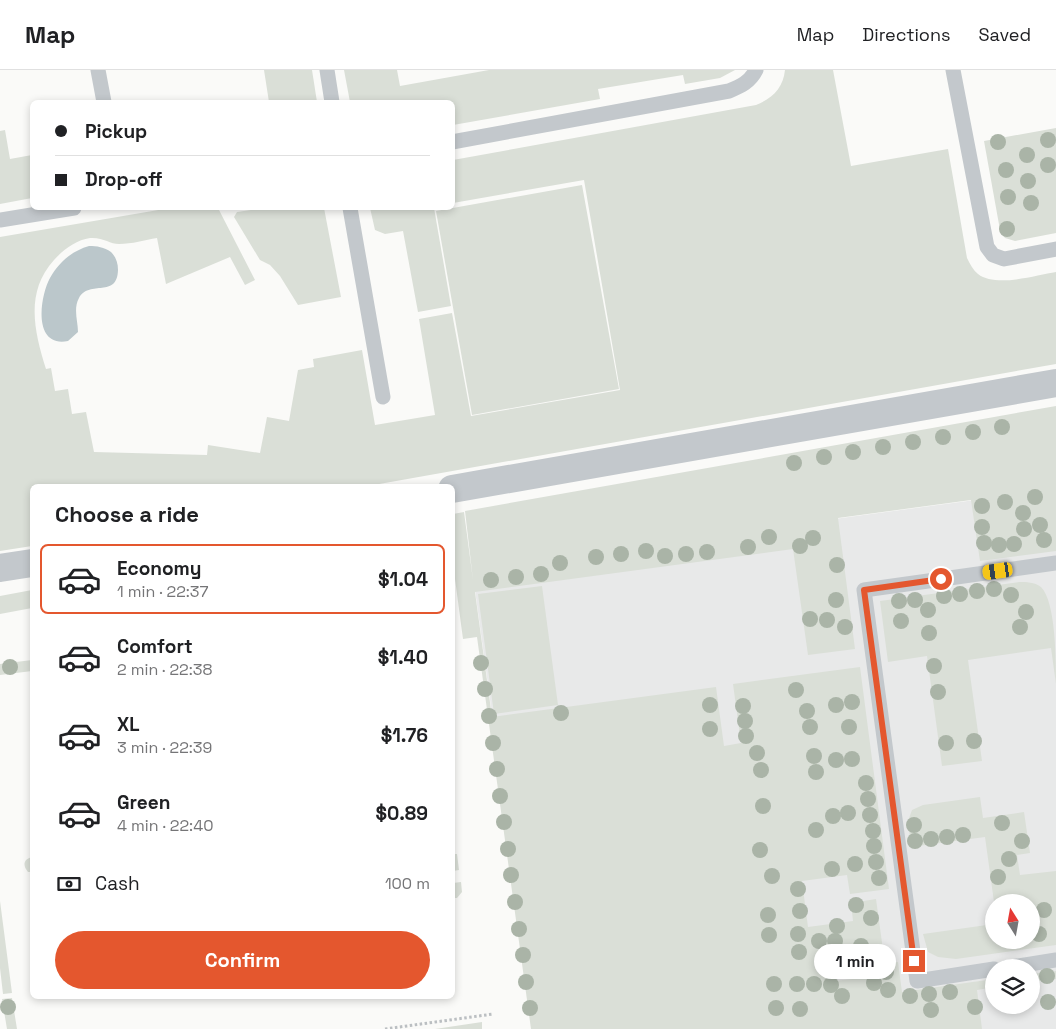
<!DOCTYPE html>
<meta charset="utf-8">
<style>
body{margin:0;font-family:"Space Grotesk",sans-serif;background:#f6f6f6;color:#202124;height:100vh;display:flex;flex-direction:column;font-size:19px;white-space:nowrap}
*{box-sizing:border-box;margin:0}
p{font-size:16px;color:#757577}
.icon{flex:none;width:28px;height:28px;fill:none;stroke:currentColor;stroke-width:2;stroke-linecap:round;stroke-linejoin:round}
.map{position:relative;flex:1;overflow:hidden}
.panel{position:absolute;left:30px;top:414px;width:425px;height:515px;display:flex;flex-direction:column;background:#fff;border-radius:8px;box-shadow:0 2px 8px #0003}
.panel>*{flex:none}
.top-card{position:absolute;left:30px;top:30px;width:425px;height:110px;border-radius:8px;box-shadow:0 2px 8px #0003;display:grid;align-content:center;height:110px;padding:0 25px;background:#fff}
.needle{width:32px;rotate:349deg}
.tools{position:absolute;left:985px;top:824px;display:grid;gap:10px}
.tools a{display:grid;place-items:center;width:55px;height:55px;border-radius:50%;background:#fff;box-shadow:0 2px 8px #0003;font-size:25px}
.end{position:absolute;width:22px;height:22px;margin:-11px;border:6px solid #e4572e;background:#fff;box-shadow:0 0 0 2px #fff}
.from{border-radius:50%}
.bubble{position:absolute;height:35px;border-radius:18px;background:#fff;box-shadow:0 2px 8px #0003;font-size:16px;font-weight:700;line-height:35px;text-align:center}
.car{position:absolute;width:15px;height:30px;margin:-15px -8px;border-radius:6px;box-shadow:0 0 4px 1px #0007;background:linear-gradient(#f5c518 24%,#345 0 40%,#f5c518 0 76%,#345 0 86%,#f5c518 0)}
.top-card b{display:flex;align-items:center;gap:18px;height:48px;font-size:19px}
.top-card b+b{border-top:1px solid #e0e0e0}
.top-card i{width:12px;height:12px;background:#202124}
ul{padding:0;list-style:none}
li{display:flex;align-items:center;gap:15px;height:70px;margin:0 10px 8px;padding:0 15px;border:2px solid transparent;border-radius:8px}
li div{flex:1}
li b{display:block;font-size:19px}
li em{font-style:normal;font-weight:700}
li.active{border-color:#e4572e}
li>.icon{width:45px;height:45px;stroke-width:1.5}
h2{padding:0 25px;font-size:22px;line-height:60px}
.pay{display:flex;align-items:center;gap:12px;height:55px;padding:0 25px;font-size:19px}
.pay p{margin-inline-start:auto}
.cta{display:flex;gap:10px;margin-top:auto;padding:10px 25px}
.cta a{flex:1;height:58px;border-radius:30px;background:#e4572e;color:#fff;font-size:20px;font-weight:700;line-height:58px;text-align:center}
header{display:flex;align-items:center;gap:30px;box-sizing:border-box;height:70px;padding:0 25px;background:#fff;border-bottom:1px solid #e0e0e0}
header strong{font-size:24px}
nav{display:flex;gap:28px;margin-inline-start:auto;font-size:18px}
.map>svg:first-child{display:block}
</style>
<header>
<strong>Map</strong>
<nav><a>Map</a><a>Directions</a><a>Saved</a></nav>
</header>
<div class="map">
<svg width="1056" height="959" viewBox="0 0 1056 959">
<rect width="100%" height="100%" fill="#fafaf8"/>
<!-- built -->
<path fill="#e8e9e9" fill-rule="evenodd" d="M1056 419V959H535L472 498ZM994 832H1031V870H994ZM994 898H1031V935H994Z"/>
<!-- green -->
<path fill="#dadfd7" d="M264 0H312L317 32H269Z
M344 0H397L400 16 489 0H735L720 8 685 14 683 5 598 19 600 29 453 55 452 32H350Z
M785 0H833L851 96 948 79 967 188C970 194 973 200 978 204 996 218 1036 205 1056 202V294L368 416H32V476L0 481V167L170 138H218L255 210 245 215 230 187 166 214 157 168C145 170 132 174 119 174 110 174 103 167 90 168 76 170 63 180 54 190 25 222 34 261 46 299L51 298 55 321 68 319 72 344 86 342 94 382 207 385 208 375 260 383 267 347 289 351 298 300 314 297 313 289 362 280 375 355 435 345 419 249 452 243 471 346 620 320 584 110 453 133V90L756 35C773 28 783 18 785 0Z
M1056 58V163L1015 171 1005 168 1000 160 984 71Z
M5 60 10 89 32 85V128L0 134V61Z
M582 115 619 319 472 345 436 141Z
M265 138H324L341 227 298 235 280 206 270 195 260 190 234 147 237 142Z
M370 138H434L451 236 418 242 403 161 385 164 375 160Z
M1056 336V481L980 491 971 430 838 448 855 579 808 585 793 479 475 522 492 647 716 617 724 676 741 673 733 614 860 597 889 819 850 824 847 805 802 811 808 857 853 851 851 833 876 829 884 887 859 890 857 880 831 884 834 911 862 908 860 898 898 892 902 922 994 909V917L977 920 982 959H531L477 567 463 569 453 494V444L464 442 473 510 465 441Z
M1019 512C1027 512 1034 512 1041 517 1056 532 1056 591 1056 614L1051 578 968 590 982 691 942 696 927 586 888 592 880 531Z
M542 516 558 635 494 644 478 524Z
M32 520V538L0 544V526Z
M32 590V601L0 605V594Z
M980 727 983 748 1024 742 1030 783 1017 785 1020 805 1056 801V875L956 889 938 887 928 882 923 864 994 854V870H1031V832H994L985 767 911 777 908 751 912 740 923 735Z
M453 784H457L459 800 453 801Z
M32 787V802H28C22 795 24 789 32 787Z
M461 812 462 822 457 828H453V813Z
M0 831 12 923 3 924 0 898Z
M1056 901V909L1031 912V904Z
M12 928 17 959H7L2 929Z
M482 952V959H435Z"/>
<!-- water -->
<path fill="#bbc7cb" d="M89 176C97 176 104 177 111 182 116 187 118 193 118 200 117 229 90 209 79 228 73 239 78 251 78 262L68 271C32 278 40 226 50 208 59 192 72 181 89 176Z"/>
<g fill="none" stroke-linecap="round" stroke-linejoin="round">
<!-- path -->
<path stroke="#bbbfc2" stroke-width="3" stroke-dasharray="2.5 2.5" stroke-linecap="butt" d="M385 959 493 944"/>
<!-- service -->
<path stroke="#c3c8cc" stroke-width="15" d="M98 0 104 32
M327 0 332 32
M953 0 987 177 993 185 1004 189 1056 179
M452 72 729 21C741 16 750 12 756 0
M350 138 383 327
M0 150 74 138
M1005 898 1056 890
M994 899 917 911 864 520 1056 493"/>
<!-- minor -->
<path stroke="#c3c8cc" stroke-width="28" d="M452 419 1056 313
M0 498 32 493"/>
</g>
<!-- trees -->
<g fill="#aab4a7">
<circle cx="1048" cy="70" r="8"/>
<circle cx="998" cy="72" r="8"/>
<circle cx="1027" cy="85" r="8"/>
<circle cx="1048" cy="95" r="8"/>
<circle cx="1006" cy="100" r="8"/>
<circle cx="1028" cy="111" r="8"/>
<circle cx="1008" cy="127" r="8"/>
<circle cx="1031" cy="133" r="8"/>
<circle cx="1007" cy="159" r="8"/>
<circle cx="1002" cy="357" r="8"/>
<circle cx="973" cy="362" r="8"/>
<circle cx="943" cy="367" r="8"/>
<circle cx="913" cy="372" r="8"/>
<circle cx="883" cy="377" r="8"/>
<circle cx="853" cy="382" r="8"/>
<circle cx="824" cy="387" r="8"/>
<circle cx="794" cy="393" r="8"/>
<circle cx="1035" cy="427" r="8"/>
<circle cx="1005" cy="432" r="8"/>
<circle cx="982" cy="436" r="8"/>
<circle cx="1023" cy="443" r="8"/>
<circle cx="1040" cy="455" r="8"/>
<circle cx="982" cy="457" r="8"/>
<circle cx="1024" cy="459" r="8"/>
<circle cx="769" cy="467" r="8"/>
<circle cx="813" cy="468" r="8"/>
<circle cx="1044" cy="470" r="8"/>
<circle cx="984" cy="473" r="8"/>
<circle cx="1014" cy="474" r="8"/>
<circle cx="999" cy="475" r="8"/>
<circle cx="800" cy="476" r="8"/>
<circle cx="748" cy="477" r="8"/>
<circle cx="646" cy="481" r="8"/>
<circle cx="707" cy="482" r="8"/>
<circle cx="621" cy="484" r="8"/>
<circle cx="686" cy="484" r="8"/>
<circle cx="665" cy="486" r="8"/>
<circle cx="596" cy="487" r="8"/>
<circle cx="560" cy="493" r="8"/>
<circle cx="837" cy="495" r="8"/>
<circle cx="541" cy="504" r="8"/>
<circle cx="516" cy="507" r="8"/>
<circle cx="491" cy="510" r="8"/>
<circle cx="994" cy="519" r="8"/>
<circle cx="977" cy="521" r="8"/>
<circle cx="960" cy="524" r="8"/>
<circle cx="1011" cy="525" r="8"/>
<circle cx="944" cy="526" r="8"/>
<circle cx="836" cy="530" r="8"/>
<circle cx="915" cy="530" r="8"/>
<circle cx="899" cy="531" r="8"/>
<circle cx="928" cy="540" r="8"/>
<circle cx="1026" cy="542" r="8"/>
<circle cx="810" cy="549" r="8"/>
<circle cx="827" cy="550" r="8"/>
<circle cx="901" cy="551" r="8"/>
<circle cx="845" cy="557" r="8"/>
<circle cx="1020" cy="557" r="8"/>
<circle cx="929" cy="563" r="8"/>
<circle cx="481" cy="593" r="8"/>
<circle cx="934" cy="596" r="8"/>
<circle cx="10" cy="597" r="8"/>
<circle cx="485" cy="619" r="8"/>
<circle cx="796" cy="620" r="8"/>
<circle cx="938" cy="622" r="8"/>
<circle cx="852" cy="632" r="8"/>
<circle cx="710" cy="635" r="8"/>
<circle cx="836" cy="635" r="8"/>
<circle cx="743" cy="636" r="8"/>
<circle cx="807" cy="641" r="8"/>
<circle cx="561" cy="643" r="8"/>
<circle cx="489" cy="646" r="8"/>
<circle cx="745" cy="651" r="8"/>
<circle cx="810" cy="657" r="8"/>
<circle cx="849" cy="657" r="8"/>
<circle cx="710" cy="659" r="8"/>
<circle cx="746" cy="666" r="8"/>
<circle cx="974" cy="671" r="8"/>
<circle cx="493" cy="673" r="8"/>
<circle cx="946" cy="673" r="8"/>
<circle cx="757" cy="683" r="8"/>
<circle cx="814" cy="686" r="8"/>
<circle cx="852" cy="689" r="8"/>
<circle cx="836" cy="690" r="8"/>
<circle cx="497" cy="699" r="8"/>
<circle cx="761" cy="700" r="8"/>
<circle cx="816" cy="702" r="8"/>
<circle cx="866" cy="713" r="8"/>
<circle cx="500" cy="726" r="8"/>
<circle cx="868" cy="729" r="8"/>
<circle cx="763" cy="736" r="8"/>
<circle cx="848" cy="743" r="8"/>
<circle cx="870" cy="745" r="8"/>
<circle cx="833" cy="746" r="8"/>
<circle cx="504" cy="752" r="8"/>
<circle cx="1002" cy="753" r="8"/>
<circle cx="914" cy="755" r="8"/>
<circle cx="816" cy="760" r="8"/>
<circle cx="873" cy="761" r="8"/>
<circle cx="963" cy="765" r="8"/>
<circle cx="947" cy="767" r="8"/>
<circle cx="931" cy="769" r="8"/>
<circle cx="915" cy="771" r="8"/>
<circle cx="1022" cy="771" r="8"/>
<circle cx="874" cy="776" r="8"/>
<circle cx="508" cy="779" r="8"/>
<circle cx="760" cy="780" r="8"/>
<circle cx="1009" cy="789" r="8"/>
<circle cx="876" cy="792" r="8"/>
<circle cx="855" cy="794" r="8"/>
<circle cx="832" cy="799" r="8"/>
<circle cx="511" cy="805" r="8"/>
<circle cx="772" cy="806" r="8"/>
<circle cx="998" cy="807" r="8"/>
<circle cx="879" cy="808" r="8"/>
<circle cx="798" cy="819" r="8"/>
<circle cx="515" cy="832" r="8"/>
<circle cx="856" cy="835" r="8"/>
<circle cx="1044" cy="840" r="8"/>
<circle cx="800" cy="841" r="8"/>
<circle cx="768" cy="845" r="8"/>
<circle cx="871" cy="848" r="8"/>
<circle cx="837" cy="856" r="8"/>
<circle cx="519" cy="859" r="8"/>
<circle cx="798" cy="864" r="8"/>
<circle cx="1039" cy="864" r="8"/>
<circle cx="769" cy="865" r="8"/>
<circle cx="819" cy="871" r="8"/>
<circle cx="835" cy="871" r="8"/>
<circle cx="861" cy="876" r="8"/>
<circle cx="799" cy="882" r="8"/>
<circle cx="523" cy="885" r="8"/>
<circle cx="824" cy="892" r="8"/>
<circle cx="886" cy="902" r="8"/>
<circle cx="1047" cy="906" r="8"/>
<circle cx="526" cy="912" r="8"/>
<circle cx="874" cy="913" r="8"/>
<circle cx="774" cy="914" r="8"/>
<circle cx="797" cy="914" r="8"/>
<circle cx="814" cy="914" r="8"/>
<circle cx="831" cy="915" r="8"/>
<circle cx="888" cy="920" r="8"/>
<circle cx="950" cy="922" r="8"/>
<circle cx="929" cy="924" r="8"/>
<circle cx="842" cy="926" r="8"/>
<circle cx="910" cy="926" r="8"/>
<circle cx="1048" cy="932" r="8"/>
<circle cx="8" cy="937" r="8"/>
<circle cx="975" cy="937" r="8"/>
<circle cx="530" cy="938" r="8"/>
<circle cx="776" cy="938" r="8"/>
<circle cx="800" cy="939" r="8"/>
<circle cx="931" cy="940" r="8"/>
</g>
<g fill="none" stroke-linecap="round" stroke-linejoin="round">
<!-- route -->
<path stroke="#e4572e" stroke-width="6" d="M914 891 864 520 941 509"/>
</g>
</svg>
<div class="tools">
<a><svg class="needle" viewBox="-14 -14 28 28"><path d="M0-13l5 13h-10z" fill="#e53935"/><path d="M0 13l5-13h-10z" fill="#757577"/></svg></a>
<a><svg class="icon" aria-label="layers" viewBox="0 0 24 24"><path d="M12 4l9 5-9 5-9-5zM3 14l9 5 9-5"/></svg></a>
</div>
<i class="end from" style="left:941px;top:509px"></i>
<i class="end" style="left:914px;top:891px"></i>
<div class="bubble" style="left:814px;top:874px;width:82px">1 min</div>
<i class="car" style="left:998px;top:501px;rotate:262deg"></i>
<div class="top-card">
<b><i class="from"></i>Pickup</b>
<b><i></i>Drop-off</b>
</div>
<section class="panel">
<h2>Choose a ride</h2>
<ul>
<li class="active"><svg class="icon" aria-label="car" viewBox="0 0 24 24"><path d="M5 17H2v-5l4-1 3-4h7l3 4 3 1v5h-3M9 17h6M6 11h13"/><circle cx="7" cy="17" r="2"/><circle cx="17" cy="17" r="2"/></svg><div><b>Economy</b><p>1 min · 22:37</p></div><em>$1.04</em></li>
<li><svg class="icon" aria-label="car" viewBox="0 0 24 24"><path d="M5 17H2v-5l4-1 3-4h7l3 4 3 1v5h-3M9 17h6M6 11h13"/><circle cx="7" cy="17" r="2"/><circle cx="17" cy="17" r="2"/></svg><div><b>Comfort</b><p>2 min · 22:38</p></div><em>$1.40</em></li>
<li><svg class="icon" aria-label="car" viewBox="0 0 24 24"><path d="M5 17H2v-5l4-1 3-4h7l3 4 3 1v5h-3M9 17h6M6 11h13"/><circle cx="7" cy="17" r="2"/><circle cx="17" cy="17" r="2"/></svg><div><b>XL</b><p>3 min · 22:39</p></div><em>$1.76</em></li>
<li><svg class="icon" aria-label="car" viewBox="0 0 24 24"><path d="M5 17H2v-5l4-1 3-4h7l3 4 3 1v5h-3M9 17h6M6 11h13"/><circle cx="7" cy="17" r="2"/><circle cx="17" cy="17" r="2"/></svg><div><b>Green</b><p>4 min · 22:40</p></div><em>$0.89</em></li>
</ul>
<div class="pay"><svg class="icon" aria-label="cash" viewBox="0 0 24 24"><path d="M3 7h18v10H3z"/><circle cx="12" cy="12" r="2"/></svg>Cash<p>100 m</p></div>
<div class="cta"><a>Confirm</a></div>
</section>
</div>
